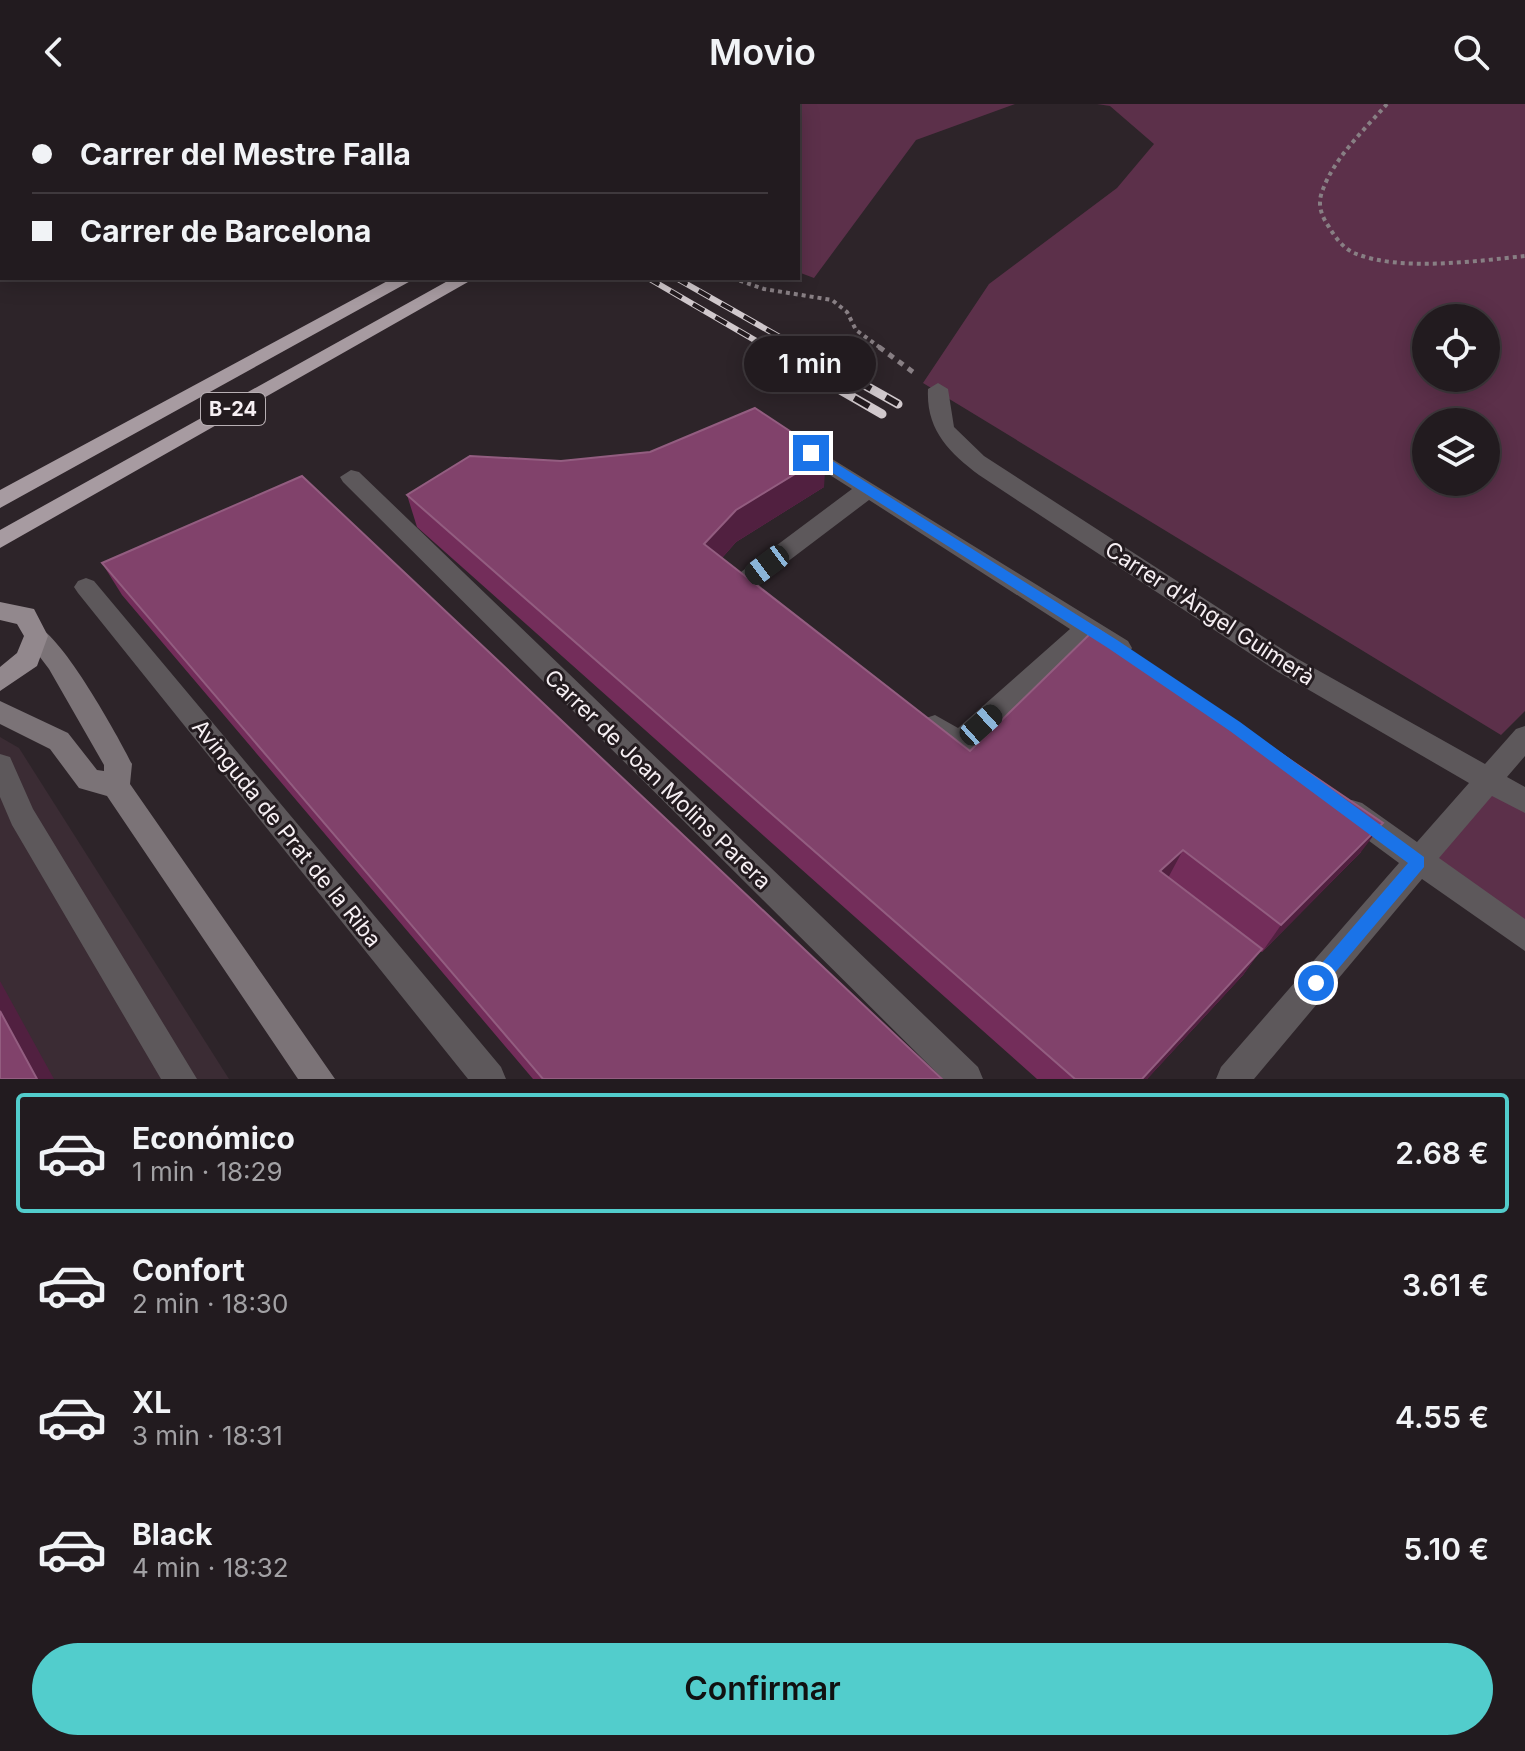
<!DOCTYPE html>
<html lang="es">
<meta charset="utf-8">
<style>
body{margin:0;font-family:Inter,sans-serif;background:#2e282c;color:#f1f3f6;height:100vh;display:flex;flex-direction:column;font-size:30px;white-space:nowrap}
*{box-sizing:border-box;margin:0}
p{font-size:26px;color:#a2a1a4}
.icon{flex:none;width:44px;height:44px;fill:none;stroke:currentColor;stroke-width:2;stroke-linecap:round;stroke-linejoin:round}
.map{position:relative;height:975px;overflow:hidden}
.details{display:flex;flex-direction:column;background:#221b1f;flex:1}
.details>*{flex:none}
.top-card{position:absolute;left:0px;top:0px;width:800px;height:176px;box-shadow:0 4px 20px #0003,0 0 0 2px #3f393d;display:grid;align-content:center;height:176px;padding:0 32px;background:#221b1f}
.fabs{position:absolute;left:1412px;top:200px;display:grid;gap:16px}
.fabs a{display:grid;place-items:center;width:88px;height:88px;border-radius:50%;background:#221b1f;box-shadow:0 4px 20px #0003,0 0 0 2px #3f393d;font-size:40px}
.end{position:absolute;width:36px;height:36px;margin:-18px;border:10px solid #1a73e8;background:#fff;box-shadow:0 0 0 4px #fff}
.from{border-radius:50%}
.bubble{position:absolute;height:56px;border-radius:28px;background:#221b1f;box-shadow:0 4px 20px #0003,0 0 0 2px #3f393d;font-size:26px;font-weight:600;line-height:56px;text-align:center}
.car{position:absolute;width:24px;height:48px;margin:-24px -12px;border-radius:10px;box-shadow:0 0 6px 2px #0007;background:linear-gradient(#222 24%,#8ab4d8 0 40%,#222 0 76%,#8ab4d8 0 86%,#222 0)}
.top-card b{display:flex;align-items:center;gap:28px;height:76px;font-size:30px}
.top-card b+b{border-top:2px solid #3f393d}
.top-card i{width:20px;height:20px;background:#f1f3f6}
ul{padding:14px 0 0;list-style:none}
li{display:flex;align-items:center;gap:24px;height:120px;margin:0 16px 12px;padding:0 16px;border:4px solid transparent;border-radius:8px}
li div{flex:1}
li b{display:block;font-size:30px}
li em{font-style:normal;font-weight:600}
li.active{border-color:#52cdcc}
li>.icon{width:72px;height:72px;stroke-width:1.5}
.action{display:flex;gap:16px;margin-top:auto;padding:16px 32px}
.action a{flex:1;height:92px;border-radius:48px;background:#52cdcc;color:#111;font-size:32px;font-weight:600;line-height:92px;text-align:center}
header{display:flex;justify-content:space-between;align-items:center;height:104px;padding:0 32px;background:#221b1f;font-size:36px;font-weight:600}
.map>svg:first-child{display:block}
</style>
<header><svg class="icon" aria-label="back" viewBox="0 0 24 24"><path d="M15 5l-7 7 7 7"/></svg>Movio<svg class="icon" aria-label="search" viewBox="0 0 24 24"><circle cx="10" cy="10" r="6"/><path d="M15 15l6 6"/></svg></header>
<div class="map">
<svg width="1525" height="975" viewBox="0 0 1525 975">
<rect width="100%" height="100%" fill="#2d2429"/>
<!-- built -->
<path fill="#3b2c34" d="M0 633 19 644 229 975H0Z"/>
<!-- green -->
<path fill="#5c304a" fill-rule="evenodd" d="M355 0H1015L916 36 814 174 798 168V2Z
M1097 0H1525V607L1501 631 923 279 989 180 1117 84 1154 40 1110 2ZM1426 214H1486V274H1426ZM1426 318H1486V378H1426Z
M1489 674 1525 697V832L1419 758Z"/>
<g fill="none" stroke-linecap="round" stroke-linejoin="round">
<!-- path-far1 -->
<path stroke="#887f84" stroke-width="4" stroke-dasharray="4 4" stroke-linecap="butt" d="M1387 0C1364 26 1333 55 1322 88 1317 101 1322 113 1329 123 1335 133 1343 144 1354 149 1399 168 1477 157 1525 152
M732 174 764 185 832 196 847 208 856 226 882 245"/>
<!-- path -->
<path stroke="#887f84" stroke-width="5" stroke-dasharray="6 6" stroke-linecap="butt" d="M879 243 917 271"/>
<!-- minor -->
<path fill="#5d585b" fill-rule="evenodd" d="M938 279 948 285 954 323 984 352 1296 554 1485 660 1516 625 1525 622V652L1507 673 1525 683V709L1492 692 1439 754 1525 815V847L1422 775 1254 975H1216L1221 963 1399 759 1342 717 1338 708 1342 699 1352 696 1362 699 1417 738 1469 679 1278 568 979 371C949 348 926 326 928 285Z
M811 342 1128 537 1132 544 1128 551C1112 556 1102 546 1089 537L968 648C951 654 930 638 922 622L926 614 935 611 958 624 1070 525 869 396 758 480 772 494 769 500C753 505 737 493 729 480L733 474 852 385 803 354 800 349Z
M351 366 359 368 978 963 983 975H943L343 378 340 373Z
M86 474 94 477 501 963 506 975H468L78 489 74 483 78 477Z
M0 650 10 653 33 705 197 975H161L12 721 0 693Z"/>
<!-- secondary -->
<path fill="#7b7377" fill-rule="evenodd" d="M36 522C62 531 118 632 132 660L130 680 335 975H298L107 692 79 684 50 645 0 620V597L68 629 97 666 104 667V661L49 565 24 532 27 525Z"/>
<!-- primary -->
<path fill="#92888d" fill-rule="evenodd" d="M0 498 34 505 48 532 37 562 0 587V563L17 549 24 532 17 520 0 516Z"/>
<!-- motorway -->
<path fill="#a79ba1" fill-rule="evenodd" d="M393 174H416L0 404V386Z
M453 174H475L0 444V426Z"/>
<!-- rail-far1 casing -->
<g stroke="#d1c9cd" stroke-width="6">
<path id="rail-far1" d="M265 0 270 2
M293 0 298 2
M648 174 770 245
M676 174 801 245"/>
</g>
<!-- rail casing -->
<g stroke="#d1c9cd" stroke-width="9">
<path id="rail" d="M766 243 882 310
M797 243 898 300"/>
</g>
<!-- rail-far1 -->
<use href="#rail-far1" stroke="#231b1f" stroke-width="4" stroke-dasharray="13" stroke-linecap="butt"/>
<!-- rail -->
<use href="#rail" stroke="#231b1f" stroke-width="6" stroke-dasharray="17" stroke-linecap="butt"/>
</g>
<!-- wall -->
<path fill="#732d5a" d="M824 383 736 438 722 454 970 647 1361 748 1262 848 1260 847 1243 871 1147 975H1037L417 423 407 391Z
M102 459 942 975H533L122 491Z"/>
<!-- shaded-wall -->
<path fill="#512040" d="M826 351 824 383 736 438 706 472 704 440 736 406Z
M1383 719 1361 748 1262 848 1281 821Z
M1183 746 1168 774 1160 767Z
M1262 845 1243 871 1147 975H1142Z
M0 877 54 975H37L0 907Z"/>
<!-- building -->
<path fill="#81426b" stroke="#935d80" stroke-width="2" d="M755 304 826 351 736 406 704 440 970 647 1096 524 1383 719 1281 821 1183 746 1160 767 1262 845 1142 975H1075L407 391 470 352 561 357 650 348Z
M302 372 942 975H543L102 459Z
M0 907 37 975H0Z"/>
<!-- route -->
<path fill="#1a73e8" d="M806 346H815L1117 536 1240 618 1424 753V763L1322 884H1310V873L1408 759 1230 627 1108 544 806 352Z"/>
<g text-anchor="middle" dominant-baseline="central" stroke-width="6" stroke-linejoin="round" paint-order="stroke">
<!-- shield labels -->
<rect fill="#231b1f" stroke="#b7afb3" stroke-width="2" x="201" y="289" width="64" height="32" rx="6"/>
<g font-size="20" font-weight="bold" fill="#f6eff3">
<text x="233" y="305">B-24</text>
</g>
<!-- street labels -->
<g font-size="22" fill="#f6eff3" stroke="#231b1f">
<text transform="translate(1210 509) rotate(33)">Carrer d'Àngel Guimerà</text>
<text transform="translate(658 675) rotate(44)">Carrer de Joan Molins Parera</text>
<text transform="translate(287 729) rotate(51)">Avinguda de Prat de la Riba</text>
</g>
</g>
</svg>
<div class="fabs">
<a><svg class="icon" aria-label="locate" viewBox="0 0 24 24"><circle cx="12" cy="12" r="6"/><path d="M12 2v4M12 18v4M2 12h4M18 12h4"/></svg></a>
<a><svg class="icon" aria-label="layers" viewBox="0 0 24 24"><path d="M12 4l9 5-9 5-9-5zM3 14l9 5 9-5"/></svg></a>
</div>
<i class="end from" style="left:1316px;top:879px"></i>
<i class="end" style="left:811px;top:349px"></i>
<div class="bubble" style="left:744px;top:232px;width:132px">1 min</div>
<i class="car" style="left:767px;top:461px;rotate:233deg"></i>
<i class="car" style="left:981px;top:621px;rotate:48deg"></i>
<div class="top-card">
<b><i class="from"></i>Carrer del Mestre Falla</b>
<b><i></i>Carrer de Barcelona</b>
</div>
</div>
<section class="details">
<ul>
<li class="active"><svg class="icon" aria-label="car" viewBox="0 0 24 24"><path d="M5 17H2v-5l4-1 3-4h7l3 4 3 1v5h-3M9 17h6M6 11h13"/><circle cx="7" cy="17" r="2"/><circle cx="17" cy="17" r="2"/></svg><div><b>Económico</b><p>1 min · 18:29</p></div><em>2.68 €</em></li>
<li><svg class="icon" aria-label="car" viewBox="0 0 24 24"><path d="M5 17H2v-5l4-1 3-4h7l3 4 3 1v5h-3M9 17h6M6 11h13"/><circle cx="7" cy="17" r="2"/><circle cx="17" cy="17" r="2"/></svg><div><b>Confort</b><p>2 min · 18:30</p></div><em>3.61 €</em></li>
<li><svg class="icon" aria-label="car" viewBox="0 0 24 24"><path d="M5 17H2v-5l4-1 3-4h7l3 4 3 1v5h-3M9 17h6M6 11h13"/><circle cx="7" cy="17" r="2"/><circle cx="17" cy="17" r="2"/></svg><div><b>XL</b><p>3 min · 18:31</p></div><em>4.55 €</em></li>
<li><svg class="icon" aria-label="car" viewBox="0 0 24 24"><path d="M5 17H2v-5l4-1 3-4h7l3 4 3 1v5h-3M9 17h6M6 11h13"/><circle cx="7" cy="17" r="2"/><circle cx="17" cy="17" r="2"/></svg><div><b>Black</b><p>4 min · 18:32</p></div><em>5.10 €</em></li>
</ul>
<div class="action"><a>Confirmar</a></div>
</section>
